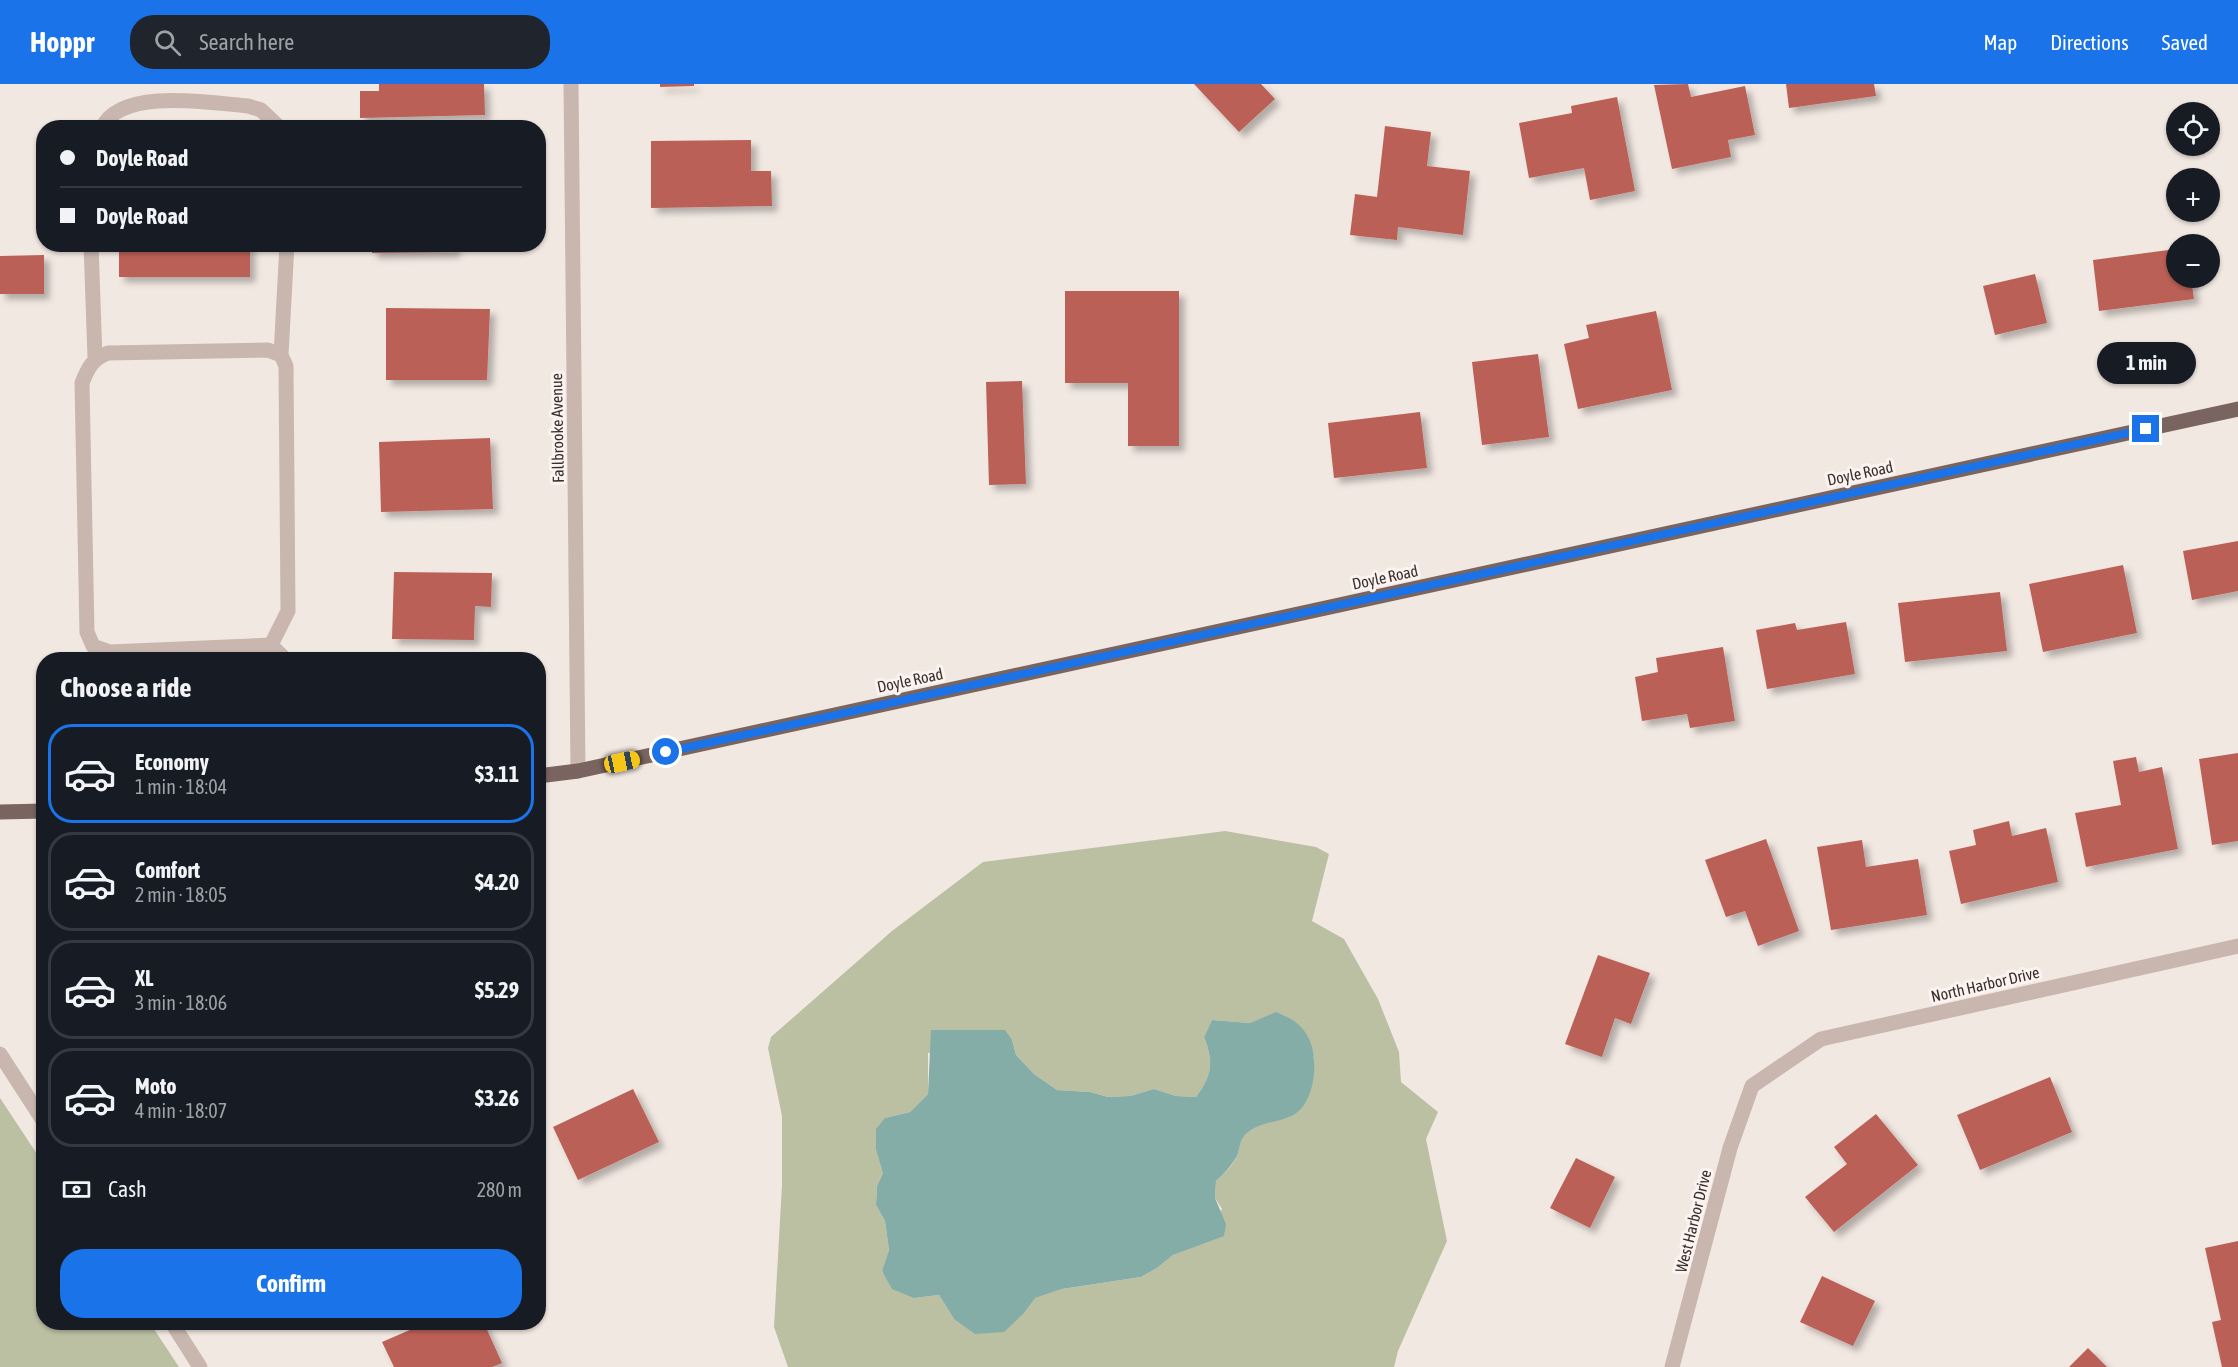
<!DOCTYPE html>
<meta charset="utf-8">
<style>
body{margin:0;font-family:"Asap Condensed",sans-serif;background:#20242c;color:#f1f3f6;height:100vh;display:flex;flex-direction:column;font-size:22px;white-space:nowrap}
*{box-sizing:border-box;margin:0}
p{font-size:20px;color:#9ea1a6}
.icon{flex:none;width:33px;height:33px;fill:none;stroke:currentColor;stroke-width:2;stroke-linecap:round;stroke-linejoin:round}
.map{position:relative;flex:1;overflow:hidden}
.details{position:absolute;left:36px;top:568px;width:510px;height:678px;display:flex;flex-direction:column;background:#171b24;border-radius:24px;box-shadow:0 2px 4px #0004}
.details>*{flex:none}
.top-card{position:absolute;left:36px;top:36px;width:510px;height:132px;border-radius:24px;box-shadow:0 2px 4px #0004;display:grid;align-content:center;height:132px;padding:0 24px;background:#171b24}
.buttons{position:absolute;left:2166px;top:18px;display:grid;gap:12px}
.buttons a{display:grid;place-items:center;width:54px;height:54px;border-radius:50%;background:#171b24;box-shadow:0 2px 4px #0004;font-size:30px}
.end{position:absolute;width:27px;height:27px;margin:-14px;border:8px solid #1a73e8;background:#fff;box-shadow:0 0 0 3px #fff}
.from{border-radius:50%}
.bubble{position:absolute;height:42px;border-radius:21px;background:#171b24;box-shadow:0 2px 4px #0004;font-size:20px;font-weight:700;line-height:42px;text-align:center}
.car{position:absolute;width:18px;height:36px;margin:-18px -9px;border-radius:8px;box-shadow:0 0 4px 2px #0007;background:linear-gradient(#f5c518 24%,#345 0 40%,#f5c518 0 76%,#345 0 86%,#f5c518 0)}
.top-card b{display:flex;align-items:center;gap:21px;height:57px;font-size:22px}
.top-card b+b{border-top:2px solid #363941}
.top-card i{width:15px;height:15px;background:#f1f3f6}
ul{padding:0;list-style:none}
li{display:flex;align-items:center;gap:18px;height:99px;margin:0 12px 9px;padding:0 12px;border:3px solid #363941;border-radius:24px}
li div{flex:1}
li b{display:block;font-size:22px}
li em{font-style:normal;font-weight:700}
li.active{border-color:#1a73e8}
li>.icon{width:54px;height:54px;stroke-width:1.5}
h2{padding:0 24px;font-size:27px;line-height:72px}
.pay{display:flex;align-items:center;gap:15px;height:66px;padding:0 24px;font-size:22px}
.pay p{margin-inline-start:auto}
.action{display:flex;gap:12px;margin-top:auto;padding:12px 24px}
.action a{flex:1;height:69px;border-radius:24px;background:#1a73e8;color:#fff;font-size:24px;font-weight:700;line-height:69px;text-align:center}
header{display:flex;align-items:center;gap:36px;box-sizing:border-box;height:84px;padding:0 30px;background:#1a73e8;color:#fff}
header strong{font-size:28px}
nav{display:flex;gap:33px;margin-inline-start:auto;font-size:21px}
.search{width:420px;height:54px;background:#20242c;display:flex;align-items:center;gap:15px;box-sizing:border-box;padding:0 21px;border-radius:24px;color:#9ea1a6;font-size:22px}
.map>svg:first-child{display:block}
</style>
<header>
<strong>Hoppr</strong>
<div class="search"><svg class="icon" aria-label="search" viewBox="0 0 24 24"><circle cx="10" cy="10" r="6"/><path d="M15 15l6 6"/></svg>Search here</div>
<nav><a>Map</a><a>Directions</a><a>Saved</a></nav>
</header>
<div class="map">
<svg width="2238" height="1283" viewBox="0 0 2238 1283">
<defs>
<filter id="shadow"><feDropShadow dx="5.5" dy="5.5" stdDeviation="3" flood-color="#0004"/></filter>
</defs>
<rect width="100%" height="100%" fill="#f2e8e2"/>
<!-- green -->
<path fill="#bbc0a3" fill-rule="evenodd" d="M1225 747 1316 763 1329 770 1312 837 1344 855 1378 915 1399 968 1401 998 1438 1028 1426 1055 1447 1157 1398 1267 1394 1283H788L774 1243 782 1101V1032L768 964 771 953 892 847 983 778ZM1276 929 1314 973C1310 1053 1284 1015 1245 1051 1239 1056 1240 1065 1237 1072 1232 1082 1224 1090 1216 1097L1215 1114 1222 1125 1197 1161 1173 1171 1157 1184 1141 1193 1062 1205 1034 1214 1024 1229 954 1235 939 1211 914 1214 882 1188 889 1166 885 1137 876 1121 877 1102 883 1089 885 1034 910 1028 928 1010V969L1012 956 1016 971 1034 990 1057 1006 1090 1008 1108 1013 1130 1012 1154 1005 1176 1012 1196 1013C1212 991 1214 980 1204 953L1212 936 1250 939Z
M0 1014 43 1079 44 1239H150L179 1283H0Z"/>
<!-- water -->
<path fill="#84ada8" d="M1276 928C1290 934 1301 939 1308 953 1319 972 1316 1017 1295 1030 1278 1040 1260 1036 1245 1051 1239 1057 1240 1066 1237 1072 1231 1082 1224 1090 1216 1097L1215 1114 1226 1140 1224 1152 1173 1171 1157 1184 1141 1193 1062 1205 1035 1214 1024 1229 1004 1248 975 1250 954 1235 939 1211 914 1214 892 1205 882 1187 889 1166 885 1137 876 1121 877 1102 883 1089 876 1065V1045L885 1034 910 1028 928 1010 931 946H1005L1012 956 1016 971 1034 990 1057 1006 1090 1008 1108 1013 1130 1012 1154 1005 1176 1012 1196 1013C1212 991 1214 979 1204 953L1212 936 1250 939Z"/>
<!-- building -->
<path fill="#bb6057" filter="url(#shadow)" d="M379 0H484L485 31 360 34V7H379Z
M660 0H694V2L660 3Z
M1194 0H1261L1275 15 1239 48Z
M1688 0 1691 13 1745 2 1755 51 1728 56 1731 73 1672 85 1654 1Z
M1786 0H1874L1876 12 1789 24Z
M1617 13 1635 107 1590 116 1584 84 1529 94 1519 39 1572 29 1571 22Z
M1385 42 1431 48 1427 82 1470 87 1463 151 1398 143 1397 156 1350 151 1355 110 1377 113Z
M751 56V87H771L772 122 651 124V57Z
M119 160H250V193H119Z
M372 160H455V168L372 169Z
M2176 165V194H2191L2194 215 2099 227 2093 176Z
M44 171V210H0V172Z
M2035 190 2047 239 1995 251 1983 202Z
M1065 207H1179V362H1128V299H1065Z
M386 224 490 225 487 296H386Z
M1656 227 1672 306 1578 325 1564 260 1589 254 1586 241Z
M1538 270 1549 353 1482 361 1472 278Z
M1022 297 1026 400 989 401 986 298Z
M1420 328 1427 384 1334 394 1328 339Z
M490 354 493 425 381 428 379 358Z
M2238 457V507L2192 516 2183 467Z
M2123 481 2137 549 2043 568 2029 500Z
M394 488 492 489 491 523 475 522 474 556 392 555Z
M2000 508 2007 567 1905 578 1898 519Z
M1846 538 1855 590 1767 605 1756 546 1795 539 1797 546Z
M1723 563 1735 637 1690 644 1687 630 1642 637 1635 593 1658 588 1656 574Z
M2238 669V757L2212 761 2199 675Z
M2136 673 2139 688 2162 683 2178 765 2086 783 2075 729 2121 721 2113 677Z
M2009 737 2012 752 2046 744 2058 798 1961 820 1949 767 1976 761 1973 746Z
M1766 755 1799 847 1758 862 1745 827 1726 833 1705 776Z
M1862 756 1866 783 1918 775 1927 831 1831 846 1817 763Z
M1598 871 1650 889 1631 940 1615 934 1602 973 1565 960Z
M2050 993 2072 1048 1980 1086 1957 1031Z
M633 1005 659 1058 578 1096 553 1043Z
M1876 1030 1918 1081 1834 1148 1805 1113 1847 1080 1834 1063Z
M1576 1074 1615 1093 1590 1144 1550 1124Z
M2238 1157V1283H2222L2212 1238 2221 1236 2205 1164Z
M1822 1192 1875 1217 1853 1262 1800 1238Z
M426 1239H484L502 1279 492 1283H394L382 1258Z
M2088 1264 2107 1283H2069Z"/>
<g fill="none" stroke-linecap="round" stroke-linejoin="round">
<!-- minor -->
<path stroke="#c9b7af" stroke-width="15" d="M571 0 578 687
M102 44C121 3 212 19 248 22L261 26 280 44
M91 160 95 274
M268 266 281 271 286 282 288 527 271 561 110 568 93 562 87 548 82 299C88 284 92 275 108 269Z
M281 271 287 160
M260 576 271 561 286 576
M0 970 44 1038
M172 1239 200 1283
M1672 1283 1730 1064 1752 1002 1821 955 2238 862"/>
<!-- major -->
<path stroke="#79645f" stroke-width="15" d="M538 692 578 687 2238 325
M0 728 44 727"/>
</g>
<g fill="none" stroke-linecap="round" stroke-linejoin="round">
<!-- route -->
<path stroke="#1a73e8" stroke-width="8" d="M666 668 2146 345"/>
</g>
<g text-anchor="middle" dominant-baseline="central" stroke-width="6" stroke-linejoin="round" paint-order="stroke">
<!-- street labels -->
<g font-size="16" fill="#392e2c" stroke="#faf3ef">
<text transform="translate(557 344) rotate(-91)">Fallbrooke Avenue</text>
<text transform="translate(1860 389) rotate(-12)">Doyle Road</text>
<text transform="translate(1385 493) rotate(-12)">Doyle Road</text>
<text transform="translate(910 596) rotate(-12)">Doyle Road</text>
<text transform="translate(1985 900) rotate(-13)">North Harbor Drive</text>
<text transform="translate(1693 1137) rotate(-76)">West Harbor Drive</text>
</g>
</g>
</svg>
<div class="buttons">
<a><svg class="icon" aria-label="locate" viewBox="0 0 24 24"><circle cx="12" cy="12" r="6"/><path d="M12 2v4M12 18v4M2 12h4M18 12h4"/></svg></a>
<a>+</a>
<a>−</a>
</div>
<i class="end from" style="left:666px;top:668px"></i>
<i class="end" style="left:2146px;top:345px"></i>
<div class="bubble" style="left:2097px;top:258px;width:99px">1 min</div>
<i class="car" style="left:622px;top:678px;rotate:78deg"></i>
<div class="top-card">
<b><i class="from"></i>Doyle Road</b>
<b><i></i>Doyle Road</b>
</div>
<section class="details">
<h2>Choose a ride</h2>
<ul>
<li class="active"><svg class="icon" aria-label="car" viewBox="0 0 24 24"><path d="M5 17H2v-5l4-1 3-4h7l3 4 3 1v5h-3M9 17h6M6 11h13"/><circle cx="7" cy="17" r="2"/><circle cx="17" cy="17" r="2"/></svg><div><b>Economy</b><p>1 min · 18:04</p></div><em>$3.11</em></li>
<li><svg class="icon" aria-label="car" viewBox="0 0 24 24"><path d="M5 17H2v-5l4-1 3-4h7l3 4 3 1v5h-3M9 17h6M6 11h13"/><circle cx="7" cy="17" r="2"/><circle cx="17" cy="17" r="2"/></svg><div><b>Comfort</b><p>2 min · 18:05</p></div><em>$4.20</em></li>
<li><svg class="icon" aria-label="car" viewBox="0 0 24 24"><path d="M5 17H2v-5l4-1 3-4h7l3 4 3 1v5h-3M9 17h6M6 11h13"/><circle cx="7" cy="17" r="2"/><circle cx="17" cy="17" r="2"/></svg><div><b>XL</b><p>3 min · 18:06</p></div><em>$5.29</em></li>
<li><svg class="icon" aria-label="car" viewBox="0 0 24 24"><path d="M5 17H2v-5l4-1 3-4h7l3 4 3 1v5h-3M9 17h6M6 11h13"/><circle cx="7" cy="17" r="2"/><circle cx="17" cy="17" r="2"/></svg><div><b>Moto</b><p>4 min · 18:07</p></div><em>$3.26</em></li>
</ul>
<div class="pay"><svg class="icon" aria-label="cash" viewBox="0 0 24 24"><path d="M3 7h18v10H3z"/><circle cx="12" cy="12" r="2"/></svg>Cash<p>280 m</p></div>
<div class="action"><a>Confirm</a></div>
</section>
</div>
